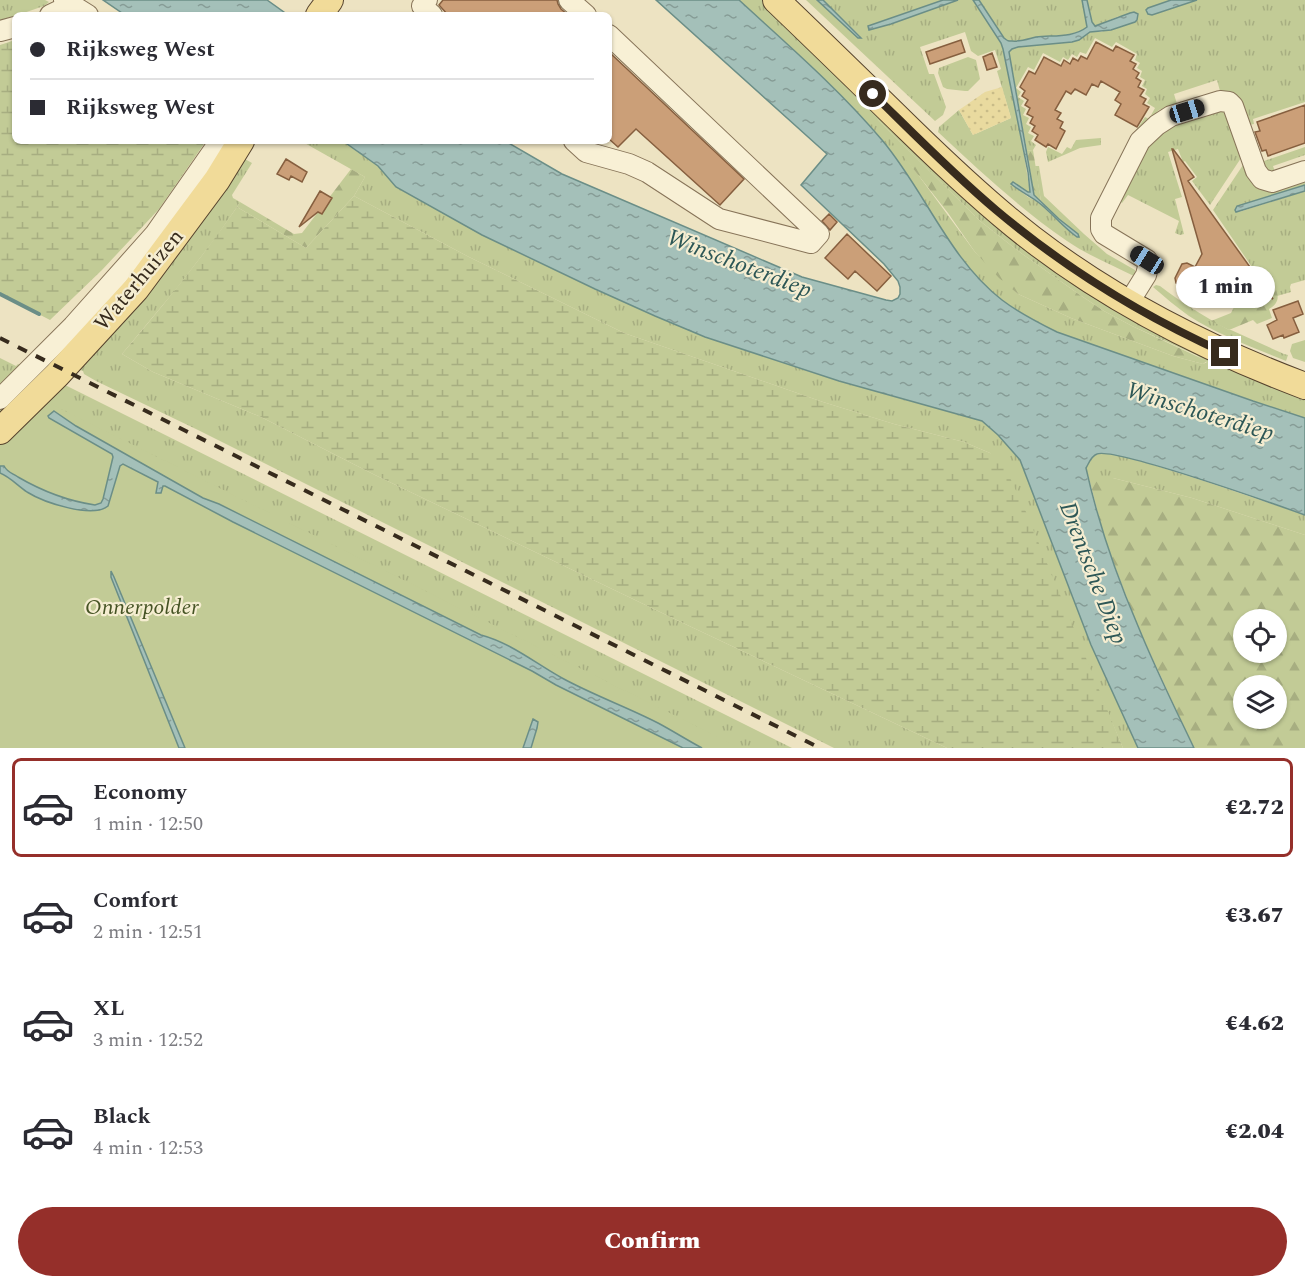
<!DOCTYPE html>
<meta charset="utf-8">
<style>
body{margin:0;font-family:Spectral,serif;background:#f7f7f7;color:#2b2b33;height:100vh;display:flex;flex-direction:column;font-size:22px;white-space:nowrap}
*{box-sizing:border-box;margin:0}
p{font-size:20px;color:#7c7c81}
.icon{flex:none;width:33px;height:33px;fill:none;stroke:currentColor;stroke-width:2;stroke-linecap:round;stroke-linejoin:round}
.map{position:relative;height:748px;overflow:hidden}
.sheet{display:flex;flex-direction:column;background:#fff;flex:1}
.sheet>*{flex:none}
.hud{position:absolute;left:12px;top:12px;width:600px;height:132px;border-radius:9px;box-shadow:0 2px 4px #0004;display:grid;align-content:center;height:132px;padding:0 18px;background:#fff}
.buttons{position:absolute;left:1233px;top:609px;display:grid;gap:12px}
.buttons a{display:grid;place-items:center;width:54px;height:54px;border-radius:50%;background:#fff;box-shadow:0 2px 4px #0004;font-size:30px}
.end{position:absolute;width:27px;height:27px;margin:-14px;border:8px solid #372b1d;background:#fff;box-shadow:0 0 0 3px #fff}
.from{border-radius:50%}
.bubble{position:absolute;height:42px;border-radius:21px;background:#fff;box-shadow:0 2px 4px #0004;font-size:20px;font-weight:800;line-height:42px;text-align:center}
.car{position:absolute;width:18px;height:36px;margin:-18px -9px;border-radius:8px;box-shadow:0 0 4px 2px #0007;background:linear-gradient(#222 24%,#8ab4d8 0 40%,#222 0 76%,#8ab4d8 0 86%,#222 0)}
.hud b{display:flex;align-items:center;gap:21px;height:57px;font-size:22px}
.hud b+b{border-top:2px solid #e1e1e2}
.hud i{width:15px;height:15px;background:#2b2b33}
ul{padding:10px 0 0;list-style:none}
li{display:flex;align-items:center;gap:18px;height:99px;margin:0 12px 9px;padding:0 6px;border:3px solid transparent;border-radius:9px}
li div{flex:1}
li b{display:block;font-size:22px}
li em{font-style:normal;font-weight:800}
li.active{border-color:#952f2a}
li>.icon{width:54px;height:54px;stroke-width:1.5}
.action{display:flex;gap:12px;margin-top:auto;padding:12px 18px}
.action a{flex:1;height:69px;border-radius:36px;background:#952f2a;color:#fff;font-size:24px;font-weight:800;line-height:69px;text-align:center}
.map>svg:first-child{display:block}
</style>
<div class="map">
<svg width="1305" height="748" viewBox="0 0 1305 748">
<defs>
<pattern id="grass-tufts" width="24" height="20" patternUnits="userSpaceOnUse" patternTransform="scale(1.5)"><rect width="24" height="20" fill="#c2cb96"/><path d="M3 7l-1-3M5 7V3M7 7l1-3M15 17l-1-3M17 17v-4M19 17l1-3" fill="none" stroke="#a7ae81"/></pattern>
<pattern id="forest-firs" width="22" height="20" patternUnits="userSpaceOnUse" patternTransform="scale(1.5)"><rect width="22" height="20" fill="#c2cb96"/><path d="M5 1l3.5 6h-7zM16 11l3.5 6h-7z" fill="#a7ae81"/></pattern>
<pattern id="wetland-marsh" width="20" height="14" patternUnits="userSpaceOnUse" patternTransform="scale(1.5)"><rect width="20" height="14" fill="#c2cb96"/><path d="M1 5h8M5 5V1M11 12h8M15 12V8" fill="none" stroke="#a7ae81"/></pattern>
<pattern id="sand-dots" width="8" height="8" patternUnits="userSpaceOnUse" patternTransform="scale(1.5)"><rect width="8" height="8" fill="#e9da9f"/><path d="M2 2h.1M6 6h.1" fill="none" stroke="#c8bb88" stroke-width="1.8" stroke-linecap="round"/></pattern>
<pattern id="water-ripples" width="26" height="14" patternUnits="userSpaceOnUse" patternTransform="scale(1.5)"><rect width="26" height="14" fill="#a4c0b9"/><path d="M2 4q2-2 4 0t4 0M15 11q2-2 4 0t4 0" fill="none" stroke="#869c96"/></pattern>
</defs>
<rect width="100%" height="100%" fill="#ede3c2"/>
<!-- grass -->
<path fill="url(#grass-tufts)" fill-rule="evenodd" d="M0 0H45L49 2 44 6 0 21Z
M739 0H763L781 15 980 207 1305 397V418L1253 401 1057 332C1039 323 1019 313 1002 300 949 259 925 191 882 140 839 89 788 45 739 0ZM877 119 980 221 1021 253 1080 295 1104 311 1132 326 1196 355 1207 362 1203 364 1173 356 1071 318 1018 294 975 252Z
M806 0H817L858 38 860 36 823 0H943L868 26 870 30 958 0H973L1001 43 1003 49 1021 136 1030 192 1028 193 1013 182 1011 184 1028 197 1038 202 1057 220 1077 237 1041 201 1035 166H1039L1044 196 1084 234 1107 254 1135 270 1136 277C1114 266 1089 256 1067 241 1020 209 979 170 938 132L939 127 959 110 973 135 1011 118 997 71 1001 69 995 50 978 56 971 51 965 32 920 47 929 74H934L946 107 943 115 935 121Z
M979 0H1082L1087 27C1074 37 1056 35 1041 37 1031 38 1022 42 1012 41 1007 41 1008 41 1004 38Z
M1087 0H1171L1148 8 1152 15 1197 0H1305V102L1253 119 1254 124 1249 125 1238 96 1228 92 1220 91 1217 80 1174 94 1177 104 1159 110 1139 132 1133 135 1145 117 1149 119 1155 108 1147 103 1150 98 1145 94 1147 89 1142 86 1145 80 1140 77 1142 71 1137 68 1140 63 1135 60 1137 54 1116 42 1112 47 1095 38 1086 54 1080 52 1077 57 1072 54 1068 60 1063 57 1060 62 1043 53 1034 70 1028 67 1016 88 1021 92 1018 97 1024 101 1021 106 1026 109 1023 115 1029 118 1026 124 1031 127 1028 133 1034 136 1031 141 1036 145 1033 150 1027 151 1009 52 1012 49 1018 47 1086 35 1090 32H1102L1119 16 1095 26 1092 25Z
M968 57 976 60 980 79 968 91H965L947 89 943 87 938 73 939 68Z
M1223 106 1243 155 1210 205 1192 181 1197 177 1185 161 1183 162 1178 149 1168 152 1182 197 1175 199 1184 234 1180 235 1175 233 1179 221 1128 195 1122 203 1121 202V192L1147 141 1172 123Z
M1101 138V145L1080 148 1048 162 1046 152 1048 147 1062 154 1067 147 1071 149 1076 140Z
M301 141H343L378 166 389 179 482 235 595 289 705 337 839 381 982 421 998 435 1020 460 1091 645 1138 748H1123L1080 647 990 453 964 442 894 424 823 402 624 333 469 257 354 196 365 177Z
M1305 147V155L1273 166 1276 175 1270 176 1261 162Z
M243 158 252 163 232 195 233 198 240 202 237 207 217 236 177 288 122 354 153 372 261 417 375 475 683 623 947 748H834L198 430 96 381 84 374 83 371 71 367Z
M1245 162 1249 172 1305 177V185L1273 195 1239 212 1305 191V280L1291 284 1290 287 1291 292 1277 296 1275 288 1267 289 1213 210Z
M1156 285 1160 286C1182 303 1205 317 1229 330H1231L1284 354 1288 355 1286 361C1254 348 1219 335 1189 316 1176 307 1165 297 1153 287Z
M0 358 16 366 18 364 23 366 0 390Z
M63 384 792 748H702L13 445 50 387Z
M1106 453 1125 456 1207 482 1305 515V535L1192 498 1113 478H1089L1086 468C1092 457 1093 454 1106 453Z"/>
<!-- forest -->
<path fill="url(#forest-firs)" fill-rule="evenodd" d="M877 119 980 221 1021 253 1080 295 1104 311 1132 326 1207 361 1203 364 1173 356 1071 318 1018 294 999 278 975 252 948 213 875 120Z
M1033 150 1041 201 1034 195 1027 151Z
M351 169 365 177 354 196 306 248 237 207 240 202 294 234 302 233Z
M1275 288C1280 297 1278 304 1269 309L1272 318 1257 324 1253 320 1229 330 1211 321 1231 313 1234 307 1252 301 1258 294 1267 289Z
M1305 340V362L1293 358 1290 351 1292 344Z
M1089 478H1113L1192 498 1305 535V748H1194L1138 627 1105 540ZM1244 620H1276V652H1244ZM1244 686H1276V718H1244Z"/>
<!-- wetland -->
<path fill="url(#wetland-marsh)" d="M15 40V141H206L159 209 102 270 50 320 0 294V45Z
M354 196 469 257 624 333 823 402 894 424 964 442 990 453 1004 465 1026 512 1123 748H947L683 623 375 475 261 417 153 372 122 354C162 307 202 258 237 207L306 248Z"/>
<!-- sand -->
<path fill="url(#sand-dots)" d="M1002 87 1011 118 973 135 959 110 985 92Z"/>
<!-- park -->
<path fill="#c2cb96" d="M0 390 40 408 47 402 740 748H0Z"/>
<!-- water -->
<path fill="url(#water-ripples)" stroke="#6b8e87" stroke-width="1.5" d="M103 0H267L288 15H125Z
M656 0H739C788 45 839 89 882 140 925 191 949 259 1002 300 1019 313 1039 323 1057 332L1253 401 1305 418V515C1277 505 1114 447 1097 454 1091 456 1089 463 1086 468 1098 522 1116 575 1138 626 1155 668 1175 708 1194 748H1138L1091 645 1020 460 998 435 982 421 839 381 705 337 655 316 595 289 482 235 396 187 378 166 343 141H505L562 174 802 277 886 300 892 301 898 298 900 294V287L898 281 884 264 801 185 827 154Z
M817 0H823L861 38H858Z
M943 0H958L891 24 869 30 868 26Z
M973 0H979L1004 38C1008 41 1007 41 1012 41 1020 42 1028 39 1036 37 1053 35 1073 38 1087 27L1082 0H1087L1092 22 1095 26 1130 13 1134 12 1138 14 1137 20 1135 22 1111 30 1090 32 1079 40 1072 42 1018 47 1012 49 1009 52 1034 195 1059 219 1078 234 1079 237H1077C1063 227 1052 213 1038 202 1029 196 1020 191 1011 184L1013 182 1028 192H1030L1028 172 1003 49 1001 43Z
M1171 0H1197L1152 15 1148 14 1146 10 1148 8Z
M1305 185V191L1236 212 1235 210 1237 206Z
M54 411 76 426 203 498 219 504 481 635C511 643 535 663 562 678 593 695 627 707 658 723 673 731 687 740 702 748H683L556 685 532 671 233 522 165 486H163L161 493H156L158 482 123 464 120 466 108 506C92 519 43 502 27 492 18 486 10 477 0 473V466H4C7 472 12 473 18 477 42 491 68 501 95 505L101 503 103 499 113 457 112 454 49 418 48 416Z
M111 571 114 577 185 748H179L111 577Z
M533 719 538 722 537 728 531 748H523Z"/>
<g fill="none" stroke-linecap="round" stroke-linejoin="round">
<!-- stream -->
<path stroke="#6b8e87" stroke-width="4" d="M0 294 39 314"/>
</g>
<!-- building -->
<path fill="#cb9f78" stroke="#865f3f" stroke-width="1.5" d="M443 0H557L558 4 561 9 568 15H448L439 5Z
M961 40 965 52 930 64 926 52Z
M1096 42 1113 51 1116 46 1134 55 1130 61 1136 64 1133 69 1139 73 1136 78 1141 81 1138 87 1144 90 1140 96 1146 99 1143 104 1149 107 1137 127 1115 115 1121 104 1115 100 1120 92 1101 81 1098 87 1092 84 1086 95 1075 89 1071 94 1066 91 1055 110 1061 113 1057 119 1063 122 1060 128 1065 131 1056 149 1048 144 1046 147 1035 140 1038 135 1032 131 1035 126 1030 123 1033 117 1027 114 1030 108 1025 105 1028 100 1022 96 1025 91 1020 87 1029 71 1035 74 1044 57 1061 66 1064 60 1070 64 1073 58 1078 61 1081 56 1087 59Z
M609 52 744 179 720 205 636 129 618 147 609 139Z
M992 53 997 67 987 70 983 57Z
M1305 105V143L1268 156 1266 150 1262 151 1255 132 1260 131 1257 122Z
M1172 149H1173L1194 177 1188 181 1273 299 1255 289 1251 296 1238 301 1229 296 1224 305 1220 307 1176 283 1175 278 1182 264 1187 263 1195 267 1202 254Z
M286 159 307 172 302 182 291 176 289 180 277 174Z
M320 191 332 198 322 214 318 212 299 227Z
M829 214 837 222 830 230 822 221Z
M847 234 891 276 877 291 855 271 848 279 825 258Z
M1298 301 1303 314 1293 318 1299 332 1284 338 1283 335 1273 339 1267 325 1277 320 1273 310Z"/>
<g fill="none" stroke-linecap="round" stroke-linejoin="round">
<!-- minor casing -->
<g stroke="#877459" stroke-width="22">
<path id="minor" d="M64 0 88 15
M427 0 422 6 432 15
M569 0 586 15
M50 15 71 5
M0 31 15 27
M574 141 586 152 629 164 647 172 719 219 811 243 819 234 609 35
M1128 304 1146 275 1149 263 1147 260 1104 234 1101 229V218L1140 141 1157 125 1171 116 1220 101 1229 102 1233 106 1256 171 1262 179 1272 182 1305 171
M0 399 73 326 155 234 220 141"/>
</g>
<!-- major casing -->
<g stroke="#55422d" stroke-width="28">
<path id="major" d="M776 0C821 43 865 86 909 129 948 167 988 205 1031 238 1114 302 1207 349 1305 386
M319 15 330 0
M0 431 57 375 136 289 217 180 241 141"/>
</g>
<!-- minor -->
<use href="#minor" stroke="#f8f0d5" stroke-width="20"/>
<!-- major -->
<use href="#major" stroke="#f1db99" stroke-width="26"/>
<!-- rail -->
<path stroke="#372b1d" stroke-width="4" stroke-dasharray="10 10" stroke-linecap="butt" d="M0 338 820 748"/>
</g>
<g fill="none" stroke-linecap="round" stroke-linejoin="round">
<!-- route -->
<path stroke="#372b1d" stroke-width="8" d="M873 94C913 133 953 174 996 210 1066 269 1143 316 1225 353"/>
</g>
<g text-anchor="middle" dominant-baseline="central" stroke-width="4.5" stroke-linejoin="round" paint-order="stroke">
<!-- street labels -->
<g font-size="22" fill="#372b1d" stroke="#f5edd1">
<text transform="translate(139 280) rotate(-50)">Waterhuizen</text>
</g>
<!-- park labels -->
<g font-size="22" font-style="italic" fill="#455324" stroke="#f5edd1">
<text x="142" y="607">Onnerpolder</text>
</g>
<!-- water labels -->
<g font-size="24" font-style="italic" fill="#2d5756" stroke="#f5edd1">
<text transform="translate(739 264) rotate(21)">Winschoterdiep</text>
<text transform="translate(1200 412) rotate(17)">Winschoterdiep</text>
<text transform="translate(1093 573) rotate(69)">Drentsche Diep</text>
</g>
</g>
</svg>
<div class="buttons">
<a><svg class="icon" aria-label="locate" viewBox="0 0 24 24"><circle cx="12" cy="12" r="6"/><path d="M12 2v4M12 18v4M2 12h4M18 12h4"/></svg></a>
<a><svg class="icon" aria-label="layers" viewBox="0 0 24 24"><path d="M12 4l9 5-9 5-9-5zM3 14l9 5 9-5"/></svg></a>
</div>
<i class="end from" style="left:873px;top:94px"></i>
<i class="end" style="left:1225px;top:353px"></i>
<div class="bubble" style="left:1176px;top:266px;width:99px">1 min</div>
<i class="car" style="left:1187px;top:111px;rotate:73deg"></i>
<i class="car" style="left:1147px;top:260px;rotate:302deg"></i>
<div class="hud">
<b><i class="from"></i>Rijksweg West</b>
<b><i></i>Rijksweg West</b>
</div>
</div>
<section class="sheet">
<ul>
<li class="active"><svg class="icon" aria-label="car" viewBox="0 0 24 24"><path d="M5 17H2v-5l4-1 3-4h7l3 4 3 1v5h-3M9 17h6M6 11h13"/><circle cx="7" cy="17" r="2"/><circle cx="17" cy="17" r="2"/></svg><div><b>Economy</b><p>1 min · 12:50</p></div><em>€2.72</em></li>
<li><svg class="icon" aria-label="car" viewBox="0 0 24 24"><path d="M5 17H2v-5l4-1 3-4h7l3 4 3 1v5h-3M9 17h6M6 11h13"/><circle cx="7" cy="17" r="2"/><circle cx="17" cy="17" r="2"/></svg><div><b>Comfort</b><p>2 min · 12:51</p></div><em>€3.67</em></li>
<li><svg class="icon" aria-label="car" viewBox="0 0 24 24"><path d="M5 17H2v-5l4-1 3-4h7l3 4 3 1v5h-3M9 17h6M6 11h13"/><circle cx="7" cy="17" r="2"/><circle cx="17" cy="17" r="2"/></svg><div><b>XL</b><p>3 min · 12:52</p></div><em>€4.62</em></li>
<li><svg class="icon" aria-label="car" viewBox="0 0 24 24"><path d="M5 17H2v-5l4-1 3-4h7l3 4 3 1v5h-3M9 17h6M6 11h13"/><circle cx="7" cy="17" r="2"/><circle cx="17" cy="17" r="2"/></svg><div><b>Black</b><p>4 min · 12:53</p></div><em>€2.04</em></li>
</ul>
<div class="action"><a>Confirm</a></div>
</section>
